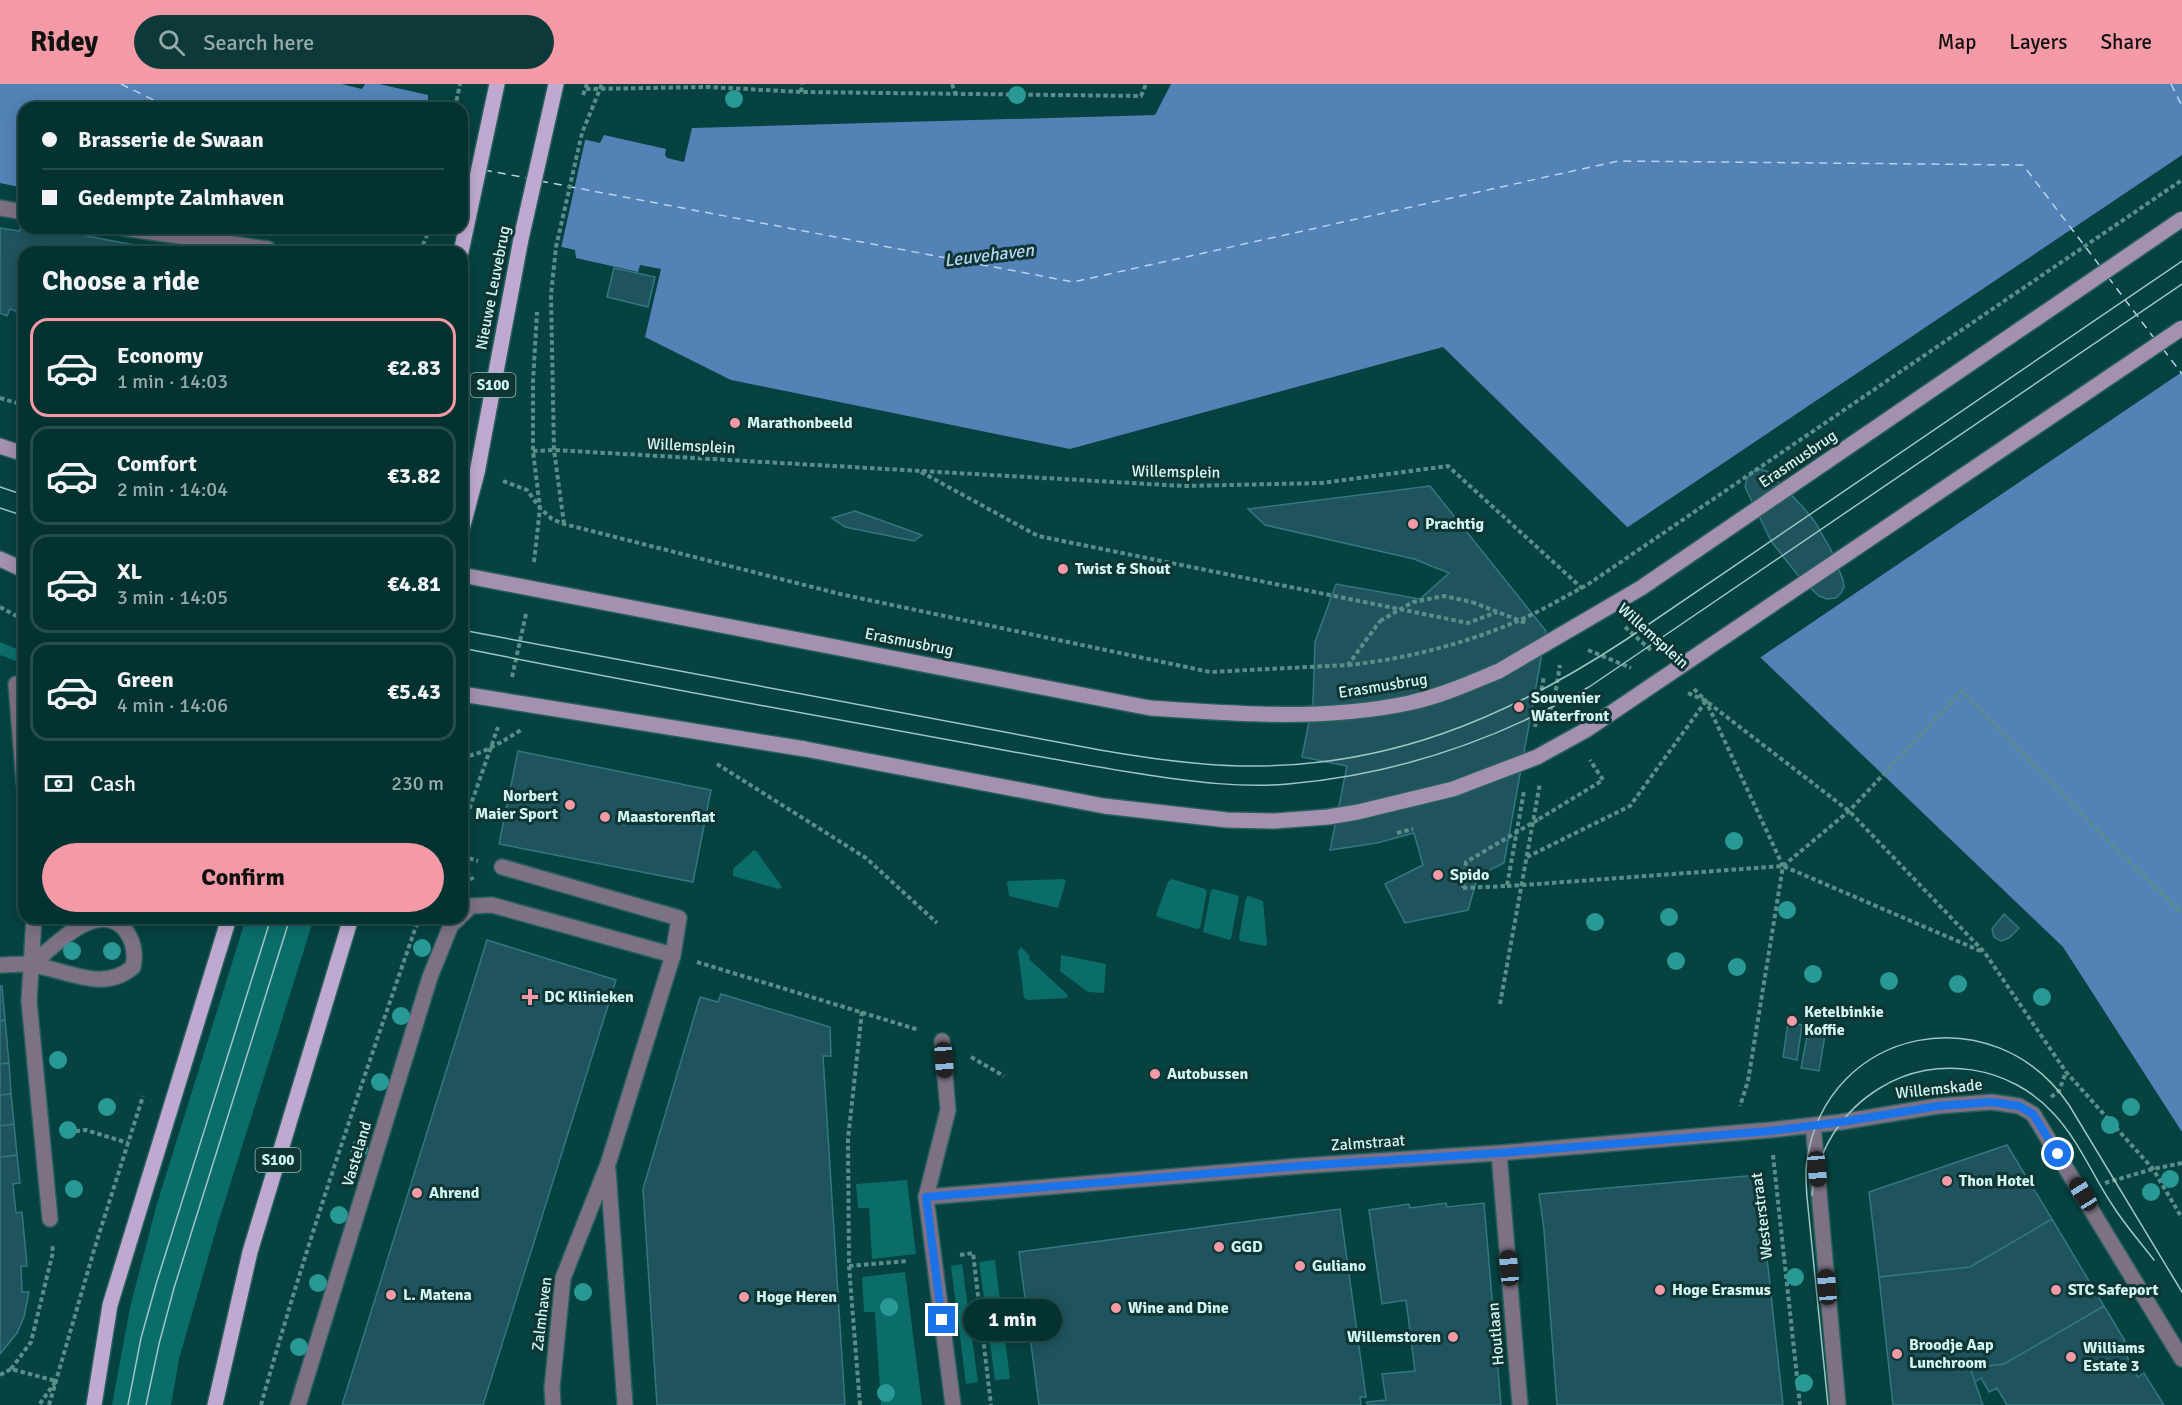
<!DOCTYPE html>
<meta charset="utf-8">
<style>
body{margin:0;font-family:Signika,sans-serif;background:#0d3a38;color:#f1f3f6;height:100vh;display:flex;flex-direction:column;font-size:22px;white-space:nowrap}
*{box-sizing:border-box;margin:0}
p{font-size:20px;color:#97aaab}
.icon{flex:none;width:33px;height:33px;fill:none;stroke:currentColor;stroke-width:2;stroke-linecap:round;stroke-linejoin:round}
.map{position:relative;flex:1;overflow:hidden}
.sheet{position:absolute;left:18px;top:162px;width:450px;height:678px;display:flex;flex-direction:column;background:#043230;border-radius:18px;box-shadow:0 3px 15px #0003,0 0 0 2px #254d4c}
.sheet>*{flex:none}
.hud{position:absolute;left:18px;top:18px;width:450px;height:132px;border-radius:18px;box-shadow:0 3px 15px #0003,0 0 0 2px #254d4c;display:grid;align-content:center;height:132px;padding:0 24px;background:#043230}
.end{position:absolute;width:27px;height:27px;margin:-14px;border:8px solid #1a73e8;background:#fff;box-shadow:0 0 0 3px #fff}
.from{border-radius:50%}
.bubble{position:absolute;height:42px;border-radius:21px;background:#043230;box-shadow:0 3px 15px #0003,0 0 0 2px #254d4c;font-size:20px;font-weight:700;line-height:42px;text-align:center}
.car{position:absolute;width:18px;height:36px;margin:-18px -9px;border-radius:8px;box-shadow:0 0 4px 2px #0007;background:linear-gradient(#222 24%,#8ab4d8 0 40%,#222 0 76%,#8ab4d8 0 86%,#222 0)}
.hud b{display:flex;align-items:center;gap:21px;height:57px;font-size:22px}
.hud b+b{border-top:2px solid #254d4c}
.hud i{width:15px;height:15px;background:#f1f3f6}
ul{padding:0;list-style:none}
li{display:flex;align-items:center;gap:18px;height:99px;margin:0 12px 9px;padding:0 12px;border:3px solid #254d4c;border-radius:18px}
li div{flex:1}
li b{display:block;font-size:22px}
li em{font-style:normal;font-weight:700}
li.current{border-color:#f49aa6}
li>.icon{width:54px;height:54px;stroke-width:1.5}
h2{padding:0 24px;font-size:27px;line-height:72px}
.pay{display:flex;align-items:center;gap:15px;height:66px;padding:0 24px;font-size:22px}
.pay p{margin-inline-start:auto}
.action{display:flex;gap:12px;margin-top:auto;padding:12px 24px}
.action a{flex:1;height:69px;border-radius:36px;background:#f49aa6;color:#111;font-size:24px;font-weight:700;line-height:69px;text-align:center}
header{display:flex;align-items:center;gap:36px;box-sizing:border-box;height:84px;padding:0 30px;background:#f49aa6;color:#111}
header strong{font-size:28px}
nav{display:flex;gap:33px;margin-inline-start:auto;font-size:21px}
.search{width:420px;height:54px;background:#0d3a38;display:flex;align-items:center;gap:15px;box-sizing:border-box;padding:0 21px;border-radius:33px;color:#97aaab;font-size:22px}
.map>svg:first-child{display:block}
</style>
<header>
<strong>Ridey</strong>
<div class="search"><svg class="icon" aria-label="search" viewBox="0 0 24 24"><circle cx="10" cy="10" r="6"/><path d="M15 15l6 6"/></svg>Search here</div>
<nav><a>Map</a><a>Layers</a><a>Share</a></nav>
</header>
<div class="map">
<svg width="2182" height="1321" viewBox="0 0 2182 1321">
<rect width="100%" height="100%" fill="#054240"/>
<!-- green -->
<path fill="#0b6d6a" d="M0 558 24 568V580L0 571Z
M754 766 757 768 782 803 779 805 733 792V785Z
M1064 795 1066 797 1058 824 1009 812 1007 799 1009 797Z
M1172 795 1205 805 1207 807 1200 844 1197 845 1158 833 1156 831 1168 798Z
M1214 805 1239 812 1231 855 1229 856 1203 848 1211 806Z
M1248 812 1263 817 1267 861 1265 862 1240 857 1239 854 1246 814Z
M246 834H314L218 1139 179 1275 171 1321H112L130 1224 156 1123Z
M1021 863 1030 872 1029 875 1068 911 1067 914 1028 916 1024 914 1018 867Z
M1061 871 1106 880 1104 909 1088 908 1060 887Z
M907 1096 916 1170 872 1175 869 1124H858L856 1100Z
M995 1176 1010 1295 995 1296 979 1178Z
M962 1180 978 1298 966 1300 951 1182Z
M905 1188 922 1321H881L875 1228H864L862 1193Z"/>
<!-- water -->
<path fill="#5282b6" d="M0 0H342L362 5 365 0H379L428 11V20L448 24H24V104L0 99Z
M1171 0H2182V1048L2063 863 1761 574 1443 263 1070 365 731 296 645 253 661 185 640 181 638 188 576 174 575 166 462 140V27L600 59 604 51 666 65 665 71 667 74 684 78 692 44 1155 31Z"/>
<!-- pier -->
<path fill="#054240" d="M462 24 586 52 561 164 462 142Z
M2182 71V288L1758 575 1625 445Z"/>
<g fill="none" stroke-linecap="round" stroke-linejoin="round">
<!-- ferry -->
<path stroke="#b8d3f0" stroke-width="1.5" stroke-dasharray="8 6" stroke-linecap="butt" d="M121 0 170 24
M2171 0 2182 22
M462 82 471 83
M484 86 527 94
M540 97 1073 198 1618 77 2023 81 2100 182
M2108 193 2154 254
M2163 265 2182 290"/>
</g>
<!-- building -->
<path fill="#1f545e" stroke="#337783" stroke-width="1.5" d="M23 140 24 144H44L172 168H24V230L10 225 7 232 0 229V144L19 147Z
M270 161 307 168H267Z
M614 184 655 193 648 223 607 213Z
M1760 385 1769 388 1802 422 1815 438 1831 466 1843 496 1844 503 1841 509 1836 514 1827 515 1819 512 1800 494 1771 457 1745 403 1747 394 1752 388Z
M1430 402 1546 547 1504 779 1478 792 1468 826 1405 839 1385 800 1423 781 1414 749 1377 759 1330 766 1347 682 1302 673 1313 618 1315 558 1336 500 1420 515 1449 489 1414 475 1265 441 1248 425Z
M855 427 922 451 914 457 845 443 832 434Z
M518 667 711 706 693 798 499 760Z
M2004 830 2019 844 2009 854 2001 857 1994 853 1992 845Z
M487 856 616 896 483 1321H342Z
M0 902H2L5 936 0 937Z
M721 910 830 943 831 972H823L845 1321H657L643 1105 700 913 718 918Z
M5 936 9 979 0 980V937Z
M1788 939 1802 941 1797 976 1783 973Z
M1809 942 1826 945 1819 987 1801 984Z
M9 979 11 1010 0 1011V980Z
M11 1010 14 1040 0 1042V1011Z
M14 1040 17 1071 0 1073V1042Z
M2007 1061 2052 1135 1970 1183 1879 1193 1869 1108Z
M17 1071 20 1099 13 1100 16 1129 22 1128 27 1182H21L22 1208H29L24 1233 17 1249 0 1270V1073Z
M1758 1091 1783 1321H1557L1544 1146 1539 1110Z
M1446 1119 1447 1123 1484 1119 1501 1321H1367V1318L1386 1316 1382 1290 1415 1287 1406 1216 1382 1220 1369 1126 1409 1120 1410 1124Z
M1340 1125 1366 1313H1360L1361 1321H1039L1019 1168Z
M2052 1135 2104 1222 2004 1280 1970 1284 1983 1321H1893L1879 1193 1970 1183Z
M2104 1222 2125 1257 2118 1261 2124 1267 2138 1293 2144 1289 2164 1321H2007L1997 1304 1989 1308 1981 1294 1975 1298 1970 1284 2004 1280Z"/>
<g fill="none" stroke-linecap="round" stroke-linejoin="round">
<!-- service casing -->
<g stroke="#265f5c" stroke-width="18">
<path id="service" d="M0 124 24 128
M123 144 268 165
M502 783 679 834 673 871
M926 1113 948 1026 942 957"/>
</g>
<!-- minor casing -->
<g stroke="#265f5c" stroke-width="18">
<path id="minor" d="M16 600 24 699
M462 831 471 822 492 821 673 871 608 1080 563 1194 552 1304 553 1321
M34 834 29 917 50 1135
M0 881C11 881 23 879 33 881 67 886 103 909 133 883 136 869 134 858 126 847 100 813 53 862 32 881
M1813 1041 1838 1321
M1499 1069 1520 1321
M608 1086 625 1321
M298 1321 430 893 451 841 459 834
M953 1321 926 1113 1299 1082 1499 1069 1770 1046 1841 1038 1938 1022 1992 1018 2019 1022 2033 1030 2182 1275"/>
</g>
<!-- secondary casing -->
<g stroke="#265f5c" stroke-width="18">
<path id="secondary" d="M0 362 24 370
M0 475 24 486
M462 491 1150 624C1236 630 1324 637 1409 619 1441 612 1470 599 1499 587
M462 610 805 665"/>
</g>
<!-- primary casing -->
<g stroke="#265f5c" stroke-width="18">
<path id="primary" d="M461 168 497 0
M462 445 477 389 521 155 556 0
M94 1321 110 1221 229 834
M215 1321 250 1168 351 834"/>
</g>
<!-- path -->
<path stroke="#5b8d8b" stroke-width="4" stroke-dasharray="4.5 3" stroke-linecap="butt" d="M952 0 955 9
M586 5 709 3 801 8 1141 12 1146 0
M801 8 802 0
M583 11 587 0
M455 24 460 0
M420 168 430 144
M0 314 24 321
M533 367 554 366 1184 402 1322 399 1448 382 1584 506
M921 388 1038 452 1468 539 1497 528
M503 397 527 406 540 424 552 435 564 440 840 510 1210 588 1348 581 1380 537
M564 440 554 366 551 211 556 163 582 49 602 0
M534 478 540 424 533 367V298L537 228
M1472 518 1526 539
M0 523 24 536
M1625 543 1653 568
M1588 566 1631 584
M512 593 526 530
M1694 605 1706 617 1783 782 1748 997 1740 1022
M1688 609 1706 617 1849 727 1985 869 2066 988 2153 1085 2182 1134
M1551 636 1560 581
M1535 643 1544 592
M462 672C477 674 508 654 521 646
M717 680 866 774 937 839
M1539 735 1603 696 1590 676
M462 746 498 643
M462 772 478 777
M1527 773 1630 722 1706 617
M462 781 473 796
M1783 782 1849 727 1962 607 2103 752 2182 829
M1537 800 1783 782 1983 868
M1463 804 1507 802 1524 707
M697 878 919 946
M1500 920 1540 699
M971 973 1004 992
M2051 1013 2059 1007 2066 988
M68 1048 86 1046 128 1059
M1773 1071 1800 1321
M2105 1099 2153 1085 2182 1079
M960 1171 973 1169 991 1321
M849 1182 908 1177
M11 1285 31 1258 53 1168 52 1160
M0 1291 11 1285 56 1297 39 1321
M49 1321 94 1166 143 1012
M261 1321C306 1160 361 1002 415 845L420 834
M860 1321 849 1182 848 1055 862 927"/>
<!-- service -->
<use href="#service" stroke="#7d7285" stroke-width="15"/>
<!-- minor -->
<use href="#minor" stroke="#7d7285" stroke-width="15"/>
<!-- secondary -->
<use href="#secondary" stroke="#a391af" stroke-width="15"/>
<!-- primary -->
<use href="#primary" stroke="#c0a9d0" stroke-width="15"/>
<!-- tram -->
<path stroke="#9dc6c4" stroke-width="1.5" d="M0 403 24 411
M0 424 24 432
M462 546 1100 666C1146 674 1193 681 1240 682 1387 685 1507 634 1627 555L2182 177
M462 564C631 598 801 629 971 660 1030 671 1089 682 1148 691 1194 698 1242 704 1288 700 1395 691 1497 656 1589 603L2182 200
M1812 1111C1817 1066 1842 1027 1880 1004 1936 969 2011 982 2054 1030 2079 1057 2093 1092 2113 1122 2125 1141 2141 1159 2154 1176
M128 1321 141 1254 157 1197 271 834
M146 1321 159 1260 174 1204 290 834
M1828 1321 1807 1113C1806 1100 1805 1088 1807 1076 1827 942 1994 910 2069 1021L2182 1208"/>
<!-- secondary-bridge casing -->
<g stroke="#265f5c" stroke-width="18" stroke-linecap="butt">
<path id="secondary-bridge" d="M1499 587 1641 504 2182 135
M805 665 1104 722 1227 736 1274 737 1328 733 1358 728 1453 705 1537 673 1586 646 2182 244"/>
</g>
<!-- path-bridge -->
<path stroke="#5b8d8b" stroke-width="4" stroke-dasharray="4.5 3" stroke-linecap="butt" d="M1380 537 1413 518 1444 512 1472 518
M1348 581C1405 575 1460 561 1513 539 1538 529 1562 514 1587 501L2182 96
M1397 749 1413 745
M1507 802 1537 800
M1463 804 1466 778 1539 735"/>
<!-- secondary-bridge -->
<use href="#secondary-bridge" stroke="#a391af" stroke-width="15"/>
</g>
<!-- trees -->
<g fill="#299995">
<circle cx="1017" cy="11" r="9"/>
<circle cx="734" cy="15" r="9"/>
<circle cx="1734" cy="757" r="9"/>
<circle cx="1787" cy="826" r="9"/>
<circle cx="1669" cy="833" r="9"/>
<circle cx="1595" cy="838" r="9"/>
<circle cx="422" cy="864" r="9"/>
<circle cx="72" cy="867" r="9"/>
<circle cx="112" cy="867" r="9"/>
<circle cx="1676" cy="877" r="9"/>
<circle cx="1737" cy="883" r="9"/>
<circle cx="1813" cy="890" r="9"/>
<circle cx="1889" cy="897" r="9"/>
<circle cx="1958" cy="900" r="9"/>
<circle cx="2042" cy="913" r="9"/>
<circle cx="401" cy="932" r="9"/>
<circle cx="58" cy="976" r="9"/>
<circle cx="380" cy="998" r="9"/>
<circle cx="107" cy="1023" r="9"/>
<circle cx="2131" cy="1023" r="9"/>
<circle cx="2110" cy="1041" r="9"/>
<circle cx="68" cy="1046" r="9"/>
<circle cx="359" cy="1065" r="9"/>
<circle cx="2170" cy="1095" r="9"/>
<circle cx="74" cy="1105" r="9"/>
<circle cx="2151" cy="1108" r="9"/>
<circle cx="339" cy="1131" r="9"/>
<circle cx="1795" cy="1193" r="9"/>
<circle cx="318" cy="1199" r="9"/>
<circle cx="583" cy="1208" r="9"/>
<circle cx="889" cy="1223" r="9"/>
<circle cx="299" cy="1263" r="9"/>
<circle cx="1804" cy="1299" r="9"/>
<circle cx="886" cy="1309" r="9"/>
</g>
<g fill="none" stroke-linecap="round" stroke-linejoin="round">
<!-- route -->
<path stroke="#1a73e8" stroke-width="8" d="M942 1236 926 1113 1299 1082 1499 1069 1770 1047 1841 1038 1938 1022 1992 1018 2019 1022 2033 1030 2058 1070"/>
</g>
<!-- markers -->
<g fill="#f49aa6" stroke="#0f3534" stroke-width="2">
<circle cx="735" cy="339" r="6"/>
<circle cx="1413" cy="440" r="6"/>
<circle cx="1063" cy="485" r="6"/>
<circle cx="1519" cy="623" r="6"/>
<circle cx="570" cy="721" r="6"/>
<circle cx="605" cy="733" r="6"/>
<circle cx="1438" cy="791" r="6"/>
<path d="M527 904h6v6h6v6h-6v6h-6v-6h-6v-6h6z"/>
<circle cx="1792" cy="937" r="6"/>
<circle cx="1155" cy="990" r="6"/>
<circle cx="1947" cy="1097" r="6"/>
<circle cx="417" cy="1109" r="6"/>
<circle cx="1219" cy="1163" r="6"/>
<circle cx="1300" cy="1182" r="6"/>
<circle cx="1660" cy="1206" r="6"/>
<circle cx="2056" cy="1206" r="6"/>
<circle cx="391" cy="1211" r="6"/>
<circle cx="744" cy="1213" r="6"/>
<circle cx="1116" cy="1224" r="6"/>
<circle cx="1453" cy="1253" r="6"/>
<circle cx="1897" cy="1270" r="6"/>
<circle cx="2071" cy="1273" r="6"/>
</g>
<g text-anchor="middle" dominant-baseline="central" stroke-width="6" stroke-linejoin="round" paint-order="stroke">
<!-- shield labels -->
<g fill="#0f3534" stroke="#98bbb9" stroke-width="1.5">
<rect x="470.5" y="289" width="45" height="24" rx="4.5"/>
<rect x="255.5" y="1064" width="45" height="24" rx="4.5"/>
</g>
<g font-size="15" font-weight="bold" fill="#d3f5f2">
<text x="493" y="301">S100</text>
<text x="278" y="1076">S100</text>
</g>
<!-- street labels -->
<g font-size="16" fill="#d3f5f2" stroke="#0f3534">
<text transform="translate(493 204) rotate(-79)">Nieuwe Leuvebrug</text>
<text transform="translate(691 362) rotate(3)">Willemsplein</text>
<text transform="translate(1798 375) rotate(-34)">Erasmusbrug</text>
<text transform="translate(1176 388) rotate(1)">Willemsplein</text>
<text transform="translate(1653 552) rotate(42)">Willemsplein</text>
<text transform="translate(909 558) rotate(11)">Erasmusbrug</text>
<text transform="translate(1383 602) rotate(-9)">Erasmusbrug</text>
<text transform="translate(1939 1005) rotate(-6)">Willemskade</text>
<text transform="translate(1368 1059) rotate(-4)">Zalmstraat</text>
<text transform="translate(357 1070) rotate(-73)">Vasteland</text>
<text transform="translate(1762 1132) rotate(-97)">Westerstraat</text>
<text transform="translate(542 1230) rotate(-83)">Zalmhaven</text>
<text transform="translate(1496 1250) rotate(-95)">Houtlaan</text>
</g>
<!-- poi labels -->
<g font-size="16" font-weight="bold" fill="#d3f5f2" stroke="#0f3534" text-anchor="start">
<text x="747" y="339">Marathonbeeld</text>
<text x="1425" y="440">Prachtig</text>
<text x="1075" y="485">Twist &amp; Shout</text>
<text x="1531" y="614">Souvenier<tspan x="1531" dy="18">Waterfront</tspan></text>
<text x="558" y="712" text-anchor="end">Norbert<tspan x="558" dy="18">Maier Sport</tspan></text>
<text x="617" y="733">Maastorenflat</text>
<text x="1450" y="791">Spido</text>
<text x="544" y="913">DC Klinieken</text>
<text x="1804" y="928">Ketelbinkie<tspan x="1804" dy="18">Koffie</tspan></text>
<text x="1167" y="990">Autobussen</text>
<text x="1959" y="1097">Thon Hotel</text>
<text x="429" y="1109">Ahrend</text>
<text x="1231" y="1163">GGD</text>
<text x="1312" y="1182">Guliano</text>
<text x="1672" y="1206">Hoge Erasmus</text>
<text x="2068" y="1206">STC Safeport</text>
<text x="403" y="1211">L. Matena</text>
<text x="756" y="1213">Hoge Heren</text>
<text x="1128" y="1224">Wine and Dine</text>
<text x="1441" y="1253" text-anchor="end">Willemstoren</text>
<text x="1909" y="1261">Broodje Aap<tspan x="1909" dy="18">Lunchroom</tspan></text>
<text x="2083" y="1264">Williams<tspan x="2083" dy="18">Estate 3</tspan></text>
</g>
<!-- water labels -->
<g font-size="18" font-style="italic" fill="#b8d3f0" stroke="#0f3534">
<text transform="translate(989 171) rotate(-7)">Leuvehaven</text>
</g>
</g>
</svg>
<i class="end from" style="left:2058px;top:1070px"></i>
<i class="end" style="left:942px;top:1236px"></i>
<div class="bubble" style="left:963px;top:1215px;width:99px">1 min</div>
<i class="car" style="left:944px;top:976px;rotate:176deg"></i>
<i class="car" style="left:1817px;top:1085px;rotate:175deg"></i>
<i class="car" style="left:2083px;top:1110px;rotate:328deg"></i>
<i class="car" style="left:1509px;top:1184px;rotate:355deg"></i>
<i class="car" style="left:1827px;top:1203px;rotate:355deg"></i>
<div class="hud">
<b><i class="from"></i>Brasserie de Swaan</b>
<b><i></i>Gedempte Zalmhaven</b>
</div>
<section class="sheet">
<h2>Choose a ride</h2>
<ul>
<li class="current"><svg class="icon" aria-label="car" viewBox="0 0 24 24"><path d="M5 17H2v-5l4-1 3-4h7l3 4 3 1v5h-3M9 17h6M6 11h13"/><circle cx="7" cy="17" r="2"/><circle cx="17" cy="17" r="2"/></svg><div><b>Economy</b><p>1 min · 14:03</p></div><em>€2.83</em></li>
<li><svg class="icon" aria-label="car" viewBox="0 0 24 24"><path d="M5 17H2v-5l4-1 3-4h7l3 4 3 1v5h-3M9 17h6M6 11h13"/><circle cx="7" cy="17" r="2"/><circle cx="17" cy="17" r="2"/></svg><div><b>Comfort</b><p>2 min · 14:04</p></div><em>€3.82</em></li>
<li><svg class="icon" aria-label="car" viewBox="0 0 24 24"><path d="M5 17H2v-5l4-1 3-4h7l3 4 3 1v5h-3M9 17h6M6 11h13"/><circle cx="7" cy="17" r="2"/><circle cx="17" cy="17" r="2"/></svg><div><b>XL</b><p>3 min · 14:05</p></div><em>€4.81</em></li>
<li><svg class="icon" aria-label="car" viewBox="0 0 24 24"><path d="M5 17H2v-5l4-1 3-4h7l3 4 3 1v5h-3M9 17h6M6 11h13"/><circle cx="7" cy="17" r="2"/><circle cx="17" cy="17" r="2"/></svg><div><b>Green</b><p>4 min · 14:06</p></div><em>€5.43</em></li>
</ul>
<div class="pay"><svg class="icon" aria-label="cash" viewBox="0 0 24 24"><path d="M3 7h18v10H3z"/><circle cx="12" cy="12" r="2"/></svg>Cash<p>230 m</p></div>
<div class="action"><a>Confirm</a></div>
</section>
</div>
